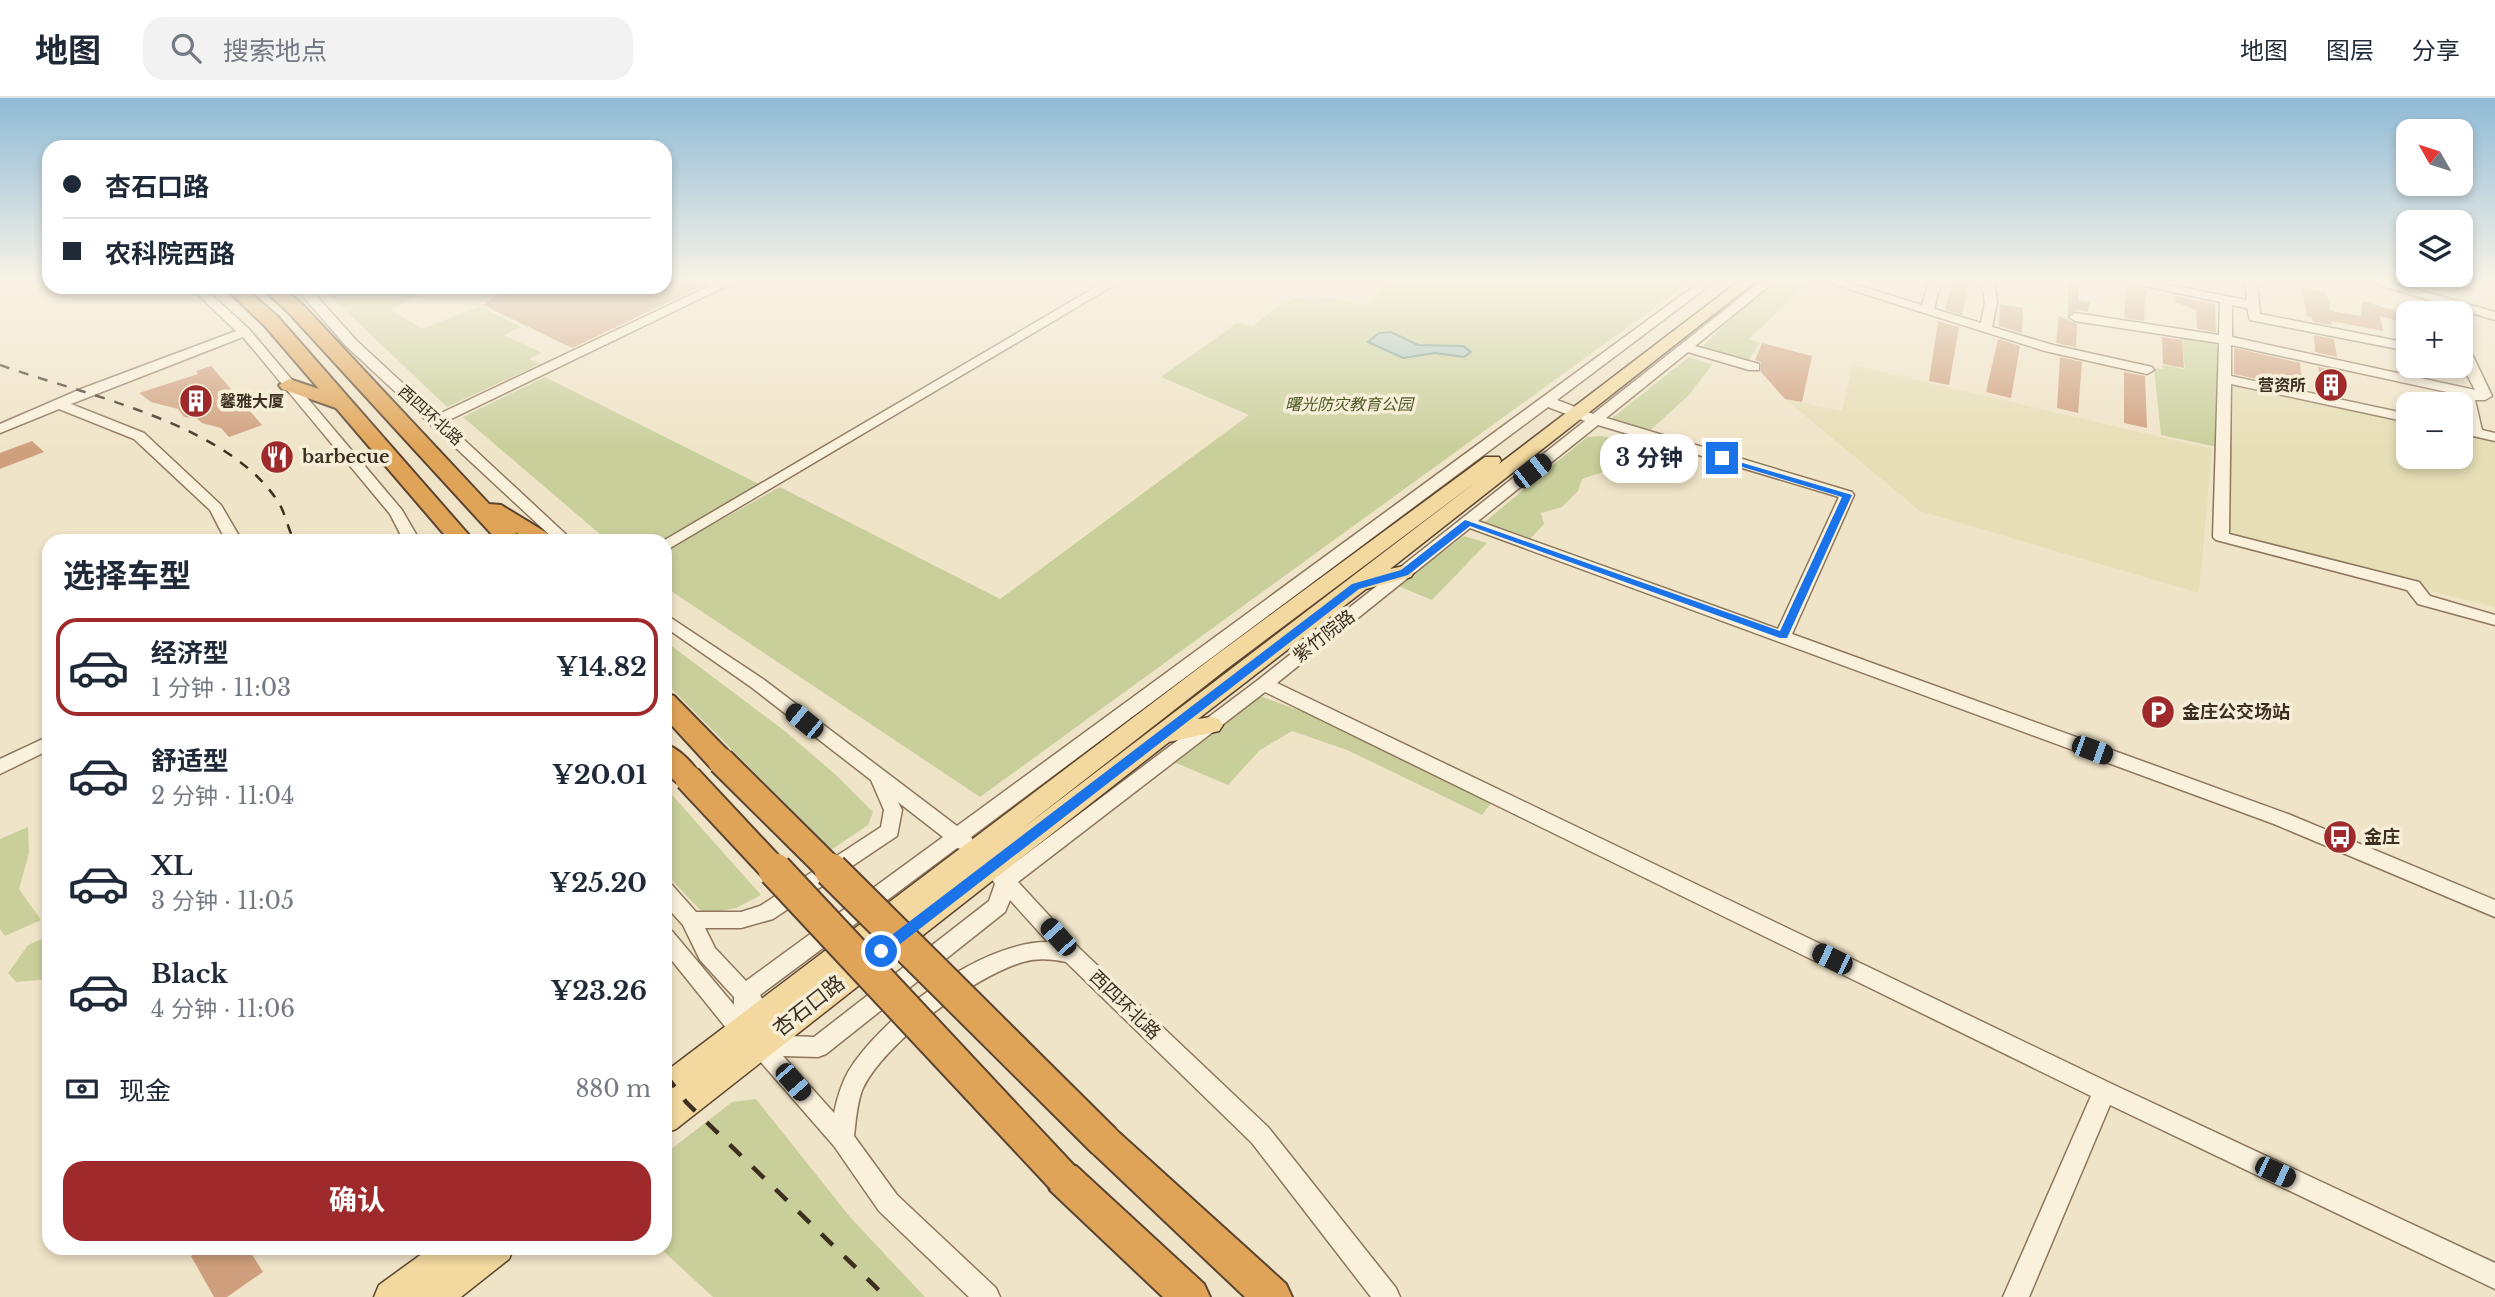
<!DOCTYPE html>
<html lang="zh">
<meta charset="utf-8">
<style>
body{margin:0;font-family:"Libre Baskerville","Noto Sans SC",serif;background:#f2f2f3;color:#1f2937;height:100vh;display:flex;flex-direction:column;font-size:26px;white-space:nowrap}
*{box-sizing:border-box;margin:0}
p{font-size:23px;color:#747a83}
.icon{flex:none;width:38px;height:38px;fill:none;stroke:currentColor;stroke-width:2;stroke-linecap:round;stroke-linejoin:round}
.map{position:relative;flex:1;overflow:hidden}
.drawer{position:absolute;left:42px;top:436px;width:630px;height:721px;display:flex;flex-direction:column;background:#fff;border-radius:21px;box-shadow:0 4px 10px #0003}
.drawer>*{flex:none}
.guide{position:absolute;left:42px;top:42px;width:630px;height:154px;border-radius:21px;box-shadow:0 4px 10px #0003;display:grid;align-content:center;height:154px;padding:0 21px;background:#fff}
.needle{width:46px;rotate:309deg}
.fabs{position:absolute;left:2396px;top:21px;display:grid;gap:14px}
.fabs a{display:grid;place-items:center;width:77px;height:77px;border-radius:14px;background:#fff;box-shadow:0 4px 10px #0003;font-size:35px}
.end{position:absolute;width:32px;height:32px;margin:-16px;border:9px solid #1a73e8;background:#fff;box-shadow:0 0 0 4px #fff}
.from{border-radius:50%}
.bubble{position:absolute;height:49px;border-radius:21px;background:#fff;box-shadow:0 4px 10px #0003;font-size:23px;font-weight:700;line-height:49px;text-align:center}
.car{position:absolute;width:21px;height:42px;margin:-21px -10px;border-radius:9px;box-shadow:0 0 5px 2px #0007;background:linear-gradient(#222 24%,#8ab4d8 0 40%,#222 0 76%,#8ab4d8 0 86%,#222 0)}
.guide b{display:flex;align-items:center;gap:24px;height:66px;font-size:26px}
.guide b+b{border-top:2px solid #e0e1e3}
.guide i{width:18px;height:18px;background:#1f2937}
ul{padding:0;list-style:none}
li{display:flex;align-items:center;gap:21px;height:98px;margin:0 14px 10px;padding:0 7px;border:4px solid transparent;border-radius:21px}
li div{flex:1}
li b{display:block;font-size:26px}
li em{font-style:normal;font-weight:700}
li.current{border-color:#9e2a2b}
li>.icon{width:63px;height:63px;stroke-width:1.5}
h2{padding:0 21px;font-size:32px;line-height:84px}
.pay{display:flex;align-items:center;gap:18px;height:77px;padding:0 21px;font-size:26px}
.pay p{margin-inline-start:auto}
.button{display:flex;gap:14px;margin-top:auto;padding:14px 21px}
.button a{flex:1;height:80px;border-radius:21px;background:#9e2a2b;color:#fff;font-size:28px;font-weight:700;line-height:80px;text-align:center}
header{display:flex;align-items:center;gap:42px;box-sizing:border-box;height:98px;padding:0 35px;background:#fff;border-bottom:2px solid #e0e1e3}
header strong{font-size:33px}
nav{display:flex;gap:38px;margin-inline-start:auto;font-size:24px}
.search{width:490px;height:63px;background:#f2f2f3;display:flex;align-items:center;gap:18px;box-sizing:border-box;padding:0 24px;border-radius:21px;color:#747a83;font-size:26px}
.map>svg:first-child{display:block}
</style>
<header>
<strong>地图</strong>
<div class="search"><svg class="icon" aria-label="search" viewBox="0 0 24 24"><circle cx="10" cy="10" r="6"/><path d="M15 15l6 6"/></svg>搜索地点</div>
<nav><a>地图</a><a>图层</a><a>分享</a></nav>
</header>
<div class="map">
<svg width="2495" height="1199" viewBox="0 0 2495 1199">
<rect width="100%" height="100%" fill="#f0e4c8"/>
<!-- farmland -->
<path fill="#e6deb5" d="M1853 267 2212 351 2199 495 1920 413 1785 301 1842 313Z
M2226 283 2408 322V359H2460L2461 333 2495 341V509L2227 442Z"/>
<!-- green -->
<path fill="#c9cf9b" d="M1391 183H1691L980 699 665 489V453L780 389 1000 501 1249 317 1161 279 1237 225 1253 228C1302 187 1310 197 1369 208Z
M1769 183H1811L1749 241 1760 245 1748 263 1699 252Z
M339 189H426L428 193 390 211 422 231 479 208 521 229 504 237 542 255 529 261 540 266 447 309 327 195Z
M2182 240 2223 248 2217 349 2161 337 2154 270 2163 271 2162 267 2185 271Z
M1689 259 1712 267 1689 297 1646 336 1607 324Z
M545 279 763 388 665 443H608L463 319Z
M1602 338 1628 344V349L1607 358 1603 374 1582 381 1578 393 1562 409 1541 415 1544 426 1528 443 1481 427 1587 339Z
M1464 438 1487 445 1432 502 1398 488Z
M665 543 786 634 836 677 873 714 868 727 831 752 665 584Z
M1260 598 1342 628 1492 704 1482 717 1347 652 1292 633 1260 652 1228 687 1169 662 1181 653 1188 655Z
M665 689 761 797 736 810 704 816 665 775Z
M28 729 29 755 19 791 41 822 5 838 0 831V741Z
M44 840 49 848V881L16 884 8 875 28 847Z
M756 1001 850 1119 925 1199H713L660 1150H665V1056L732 1004Z"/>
<!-- water -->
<path fill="#a9c4bc" stroke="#6f938a" stroke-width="2" d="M1391 234 1418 247 1463 248 1471 254 1464 259 1435 255 1403 260 1368 244 1379 235Z"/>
<!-- building -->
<path fill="#cf9f7d" d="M665 183H713L572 250 483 207 509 189H665Z
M1952 183H1969L1962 217 1945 212Z
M2068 183H2078L2079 202 2090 204 2088 214 2077 212 2068 217Z
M2127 187 2146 191 2144 223 2124 220Z
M2302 191 2326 194 2331 213 2361 218 2362 203 2408 216V226L2380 218 2383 233 2331 223 2332 227 2313 224 2312 219 2307 218Z
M2176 198 2215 206 2216 234 2197 231 2196 212 2175 204Z
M2000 206 2023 210 2022 235 1999 228Z
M2059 218 2077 226 2076 249 2056 245Z
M1938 223 1959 229 1949 287 1929 283Z
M2314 237 2334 241 2337 259 2315 254Z
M2162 239 2182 242 2184 270 2163 266Z
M1998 241 2020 248 2011 300 1986 294Z
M1762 245 1812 258 1802 304 1785 301 1761 274V264L1755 262Z
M2234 250 2300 265 2303 291 2234 276Z
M2060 259 2082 264 2078 315 2057 310Z
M211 268 262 327 229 339 221 330 202 325 196 320 184 319 178 311 151 304 139 295 198 276 196 273Z
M2318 269 2338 273 2344 299 2323 295Z
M2124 274 2145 278 2147 330 2124 325Z
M32 343 44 354 0 371V355Z
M202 1150H248L263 1174 227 1199H214L191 1158Z"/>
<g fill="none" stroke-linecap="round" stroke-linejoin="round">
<!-- minor casing -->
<g stroke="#8d765c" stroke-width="3">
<path id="minor" d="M720 183H737L445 324 573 443H556L346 248 295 189H308L312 193 356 242 437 317Z
M1106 183H1121L665 453V443H663Z
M1701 183H1715L1557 302 1593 316 1761 183H1775L1695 248 1759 266V272H1749L1688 254 1606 320 1852 394 1854 397 1792 536 2288 716 2495 802V819L2274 726 1470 430 1277 585 2112 986 2495 1165V1191L2110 1007 2029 1199H2003L2091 998 1265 594 1018 784 1079 850 1268 1029 1396 1190 1400 1199H1371L1252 1045 1066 864C1052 861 1037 860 1023 864 975 878 885 944 863 990 857 1004 856 1022 854 1038L897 1097 996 1190 1000 1199H969L879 1113 834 1048 752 954 735 941 665 854V831L672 833 734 907V899L700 862 683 827 665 807V785L672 787 696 814H741L760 808 881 729 884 712 871 682 751 589 665 529V516L763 581 957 728ZM1548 309 1585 323 1258 582 1005 772H993L990 778 995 786 989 803 814 939 764 937 754 930 755 913 761 911 764 904 760 897 957 750 965 752 972 750 975 745 971 739ZM1598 327 1839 399 1778 531 1478 423ZM898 704 943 739 746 883 715 850 705 830H741L773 821 897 738 902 712ZM1010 802 1048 844C982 843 881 919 848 974 841 987 837 1001 834 1015L783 958 818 959 826 956 1005 814Z
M1823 183H1843L1922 207 1929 183H1941L1934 211 1981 225 1985 204 1982 183H1994L1997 204 1992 229 2053 247 2152 269 2154 272 2147 276 2045 253Z
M2121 183H2148L2247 202 2245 183H2257L2260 216 2408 245V253L2250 222 2247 210 2232 207V239L2475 292 2460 263V255L2473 258 2492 298 2485 302H2475L2482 332 2495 335V343L2460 335V327L2467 329 2461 297 2231 247V278L2408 316V324L2231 286 2229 436 2419 484 2430 498 2495 517V527L2418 506 2407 492 2216 442 2213 439 2219 245 2075 223 2069 219 2075 215 2219 237 2220 204Z
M2366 183H2387L2495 214V222Z
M190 189H203L249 231 402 412 420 443H404L390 416 243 239 71 306 144 335 221 407 242 443H226L210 412 134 341 59 311 0 335V326L81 291 236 233Z
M49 638V652L0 676V661Z"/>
</g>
<!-- major casing -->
<g stroke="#5b4430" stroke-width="3">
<path id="major" d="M1739 183H1756L1390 471 1404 468 1411 469 1414 474 1411 479 1366 491 1198 621 1211 619 1219 621 1223 627 1219 633 1169 644 676 1031 665 1035V974L1212 560 1485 359H1499L1501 363 1499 366ZM1476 384 1019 733 1228 570Z
M430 1150H514L509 1161 461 1199H374L379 1187Z"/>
</g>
<!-- highway casing -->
<g stroke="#5b4430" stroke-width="4">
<path id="highway" d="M224 189H244L278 219 474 443H450L336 310 282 291 279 287 289 281 319 291 264 227Z
M261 189H281L303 207 489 406 501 407 560 443H531L515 434 522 443H498L289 215Z
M665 595 674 598 731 656 735 663 731 670 721 673 711 670 665 620Z
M665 646C680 651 694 666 702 680L698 687C682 692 676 685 665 673Z
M1104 1027 1116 1032 1286 1186 1292 1199H1245L1092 1054 1086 1043 1092 1032Z
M1063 1063 1076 1068 1204 1186 1210 1199H1163L1050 1092 1045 1080 1050 1068Z"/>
</g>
<!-- minor -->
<use href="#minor" fill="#faf1dc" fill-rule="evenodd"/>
<!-- major -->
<use href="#major" fill="#f3d9a0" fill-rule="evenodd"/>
<!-- highway -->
<use href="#highway" fill="#e0a458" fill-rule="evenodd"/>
<!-- rail-far1 -->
<path stroke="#3d2e20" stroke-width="2.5" stroke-dasharray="10 10" stroke-linecap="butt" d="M0 267C84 297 232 326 280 407 286 418 288 431 294 442"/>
<!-- rail -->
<path stroke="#3d2e20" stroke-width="4.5" stroke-dasharray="16 16" stroke-linecap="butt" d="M665 976 686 1004 886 1199"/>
<!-- highway-bridge-far1 casing -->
<g stroke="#5b4430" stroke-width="30" stroke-linecap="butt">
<path id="highway-bridge-far1" d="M721 663 833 774
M688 680 776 774"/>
</g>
<!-- highway-bridge casing -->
<g stroke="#5b4430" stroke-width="37" stroke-linecap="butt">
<path id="highway-bridge" d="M775 772 1063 1080
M831 772 1104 1043"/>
</g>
<!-- highway-bridge-far1 -->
<use href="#highway-bridge-far1" stroke="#e0a458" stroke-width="26"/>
<!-- highway-bridge -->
<use href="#highway-bridge" stroke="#e0a458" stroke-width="33"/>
</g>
<!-- sky -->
<linearGradient id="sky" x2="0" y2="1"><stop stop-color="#8fbad6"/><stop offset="0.52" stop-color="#f8f3e6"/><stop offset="1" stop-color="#f8f3e6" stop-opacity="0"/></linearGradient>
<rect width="2495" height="351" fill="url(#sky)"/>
<!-- route -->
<path fill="#1a73e8" d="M1719 358 1852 397 1787 540H1780L1470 428 1408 477 1359 491 886 857H876V849L1352 486 1401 472 1465 422 1780 533 1842 399 1719 362Z"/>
<!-- icons -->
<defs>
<g id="building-disc" transform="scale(1.75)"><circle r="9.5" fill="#9e2a2b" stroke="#f7eed8"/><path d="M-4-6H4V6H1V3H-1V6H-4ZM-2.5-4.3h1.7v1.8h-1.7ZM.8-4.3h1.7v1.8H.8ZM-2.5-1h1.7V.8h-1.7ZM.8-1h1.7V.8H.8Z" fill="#fff"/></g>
<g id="restaurant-disc" transform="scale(1.75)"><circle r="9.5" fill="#9e2a2b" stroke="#f7eed8"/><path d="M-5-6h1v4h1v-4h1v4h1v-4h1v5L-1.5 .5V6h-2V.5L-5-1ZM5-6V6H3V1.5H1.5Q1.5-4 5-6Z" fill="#fff"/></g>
<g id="parking-disc" transform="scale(1.75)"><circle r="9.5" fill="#9e2a2b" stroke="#f7eed8"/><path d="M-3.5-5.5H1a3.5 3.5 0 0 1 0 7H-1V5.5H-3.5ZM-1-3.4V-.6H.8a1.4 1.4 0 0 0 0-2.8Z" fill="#fff"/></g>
<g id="bus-disc" transform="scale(1.75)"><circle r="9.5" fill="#9e2a2b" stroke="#f7eed8"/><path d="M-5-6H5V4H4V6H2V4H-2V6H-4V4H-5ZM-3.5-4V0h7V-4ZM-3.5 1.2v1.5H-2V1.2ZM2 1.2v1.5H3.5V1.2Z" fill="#fff"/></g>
</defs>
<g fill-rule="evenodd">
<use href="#building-disc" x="2331" y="287"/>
<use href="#building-disc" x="196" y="303"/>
<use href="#restaurant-disc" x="277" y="359"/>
<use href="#parking-disc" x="2158" y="614"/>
<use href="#bus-disc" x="2340" y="739"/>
</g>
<g text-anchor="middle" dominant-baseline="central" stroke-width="7" stroke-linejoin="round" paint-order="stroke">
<!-- far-poi labels -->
<g font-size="16" font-weight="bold" fill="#3d2e20" stroke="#f7eed8" text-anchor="end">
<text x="2306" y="287">营资所</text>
<text x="220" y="303" text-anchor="start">馨雅大厦</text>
</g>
<!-- far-park labels -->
<g font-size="16" font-style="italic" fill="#4d5a26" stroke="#f7eed8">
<text x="1349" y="306">曙光防灾教育公园</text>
</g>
<!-- far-street labels -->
<g font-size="16" fill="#3d2e20" stroke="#f7eed8">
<text transform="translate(431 317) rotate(42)">西四环北路</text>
</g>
<!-- poi labels -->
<g font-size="18" font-weight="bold" fill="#3d2e20" stroke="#f7eed8" text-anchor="start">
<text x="302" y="359">barbecue</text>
<text x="2182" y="614">金庄公交场站</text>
<text x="2364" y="739">金庄</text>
</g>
<!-- street labels -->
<g font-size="18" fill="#3d2e20" stroke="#f7eed8">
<text transform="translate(1324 538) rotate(-38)">紫竹院路</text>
<text transform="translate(1125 907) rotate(44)">西四环北路</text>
</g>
<!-- near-street labels -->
<g font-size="21" fill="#3d2e20" stroke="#f7eed8">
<text transform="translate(809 908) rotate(-38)">杏石口路</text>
</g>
</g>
</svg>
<div class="fabs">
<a><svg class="needle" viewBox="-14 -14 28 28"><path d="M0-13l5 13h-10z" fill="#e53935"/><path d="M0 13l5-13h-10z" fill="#747a83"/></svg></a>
<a><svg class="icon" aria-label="layers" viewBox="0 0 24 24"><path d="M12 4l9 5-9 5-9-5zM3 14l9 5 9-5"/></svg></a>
<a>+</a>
<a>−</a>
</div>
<i class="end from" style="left:881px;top:853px"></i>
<i class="end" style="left:1722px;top:360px"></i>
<div class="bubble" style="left:1600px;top:336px;width:98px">3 分钟</div>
<i class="car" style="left:1532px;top:373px;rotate:52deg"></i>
<i class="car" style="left:804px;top:623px;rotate:309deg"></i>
<i class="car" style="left:2092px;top:652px;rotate:110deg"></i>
<i class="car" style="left:1058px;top:839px;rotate:318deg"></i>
<i class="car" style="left:1832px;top:861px;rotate:296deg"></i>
<i class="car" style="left:793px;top:984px;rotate:139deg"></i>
<i class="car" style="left:2275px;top:1074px;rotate:115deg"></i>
<div class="guide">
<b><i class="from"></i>杏石口路</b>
<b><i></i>农科院西路</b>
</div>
<section class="drawer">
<h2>选择车型</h2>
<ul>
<li class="current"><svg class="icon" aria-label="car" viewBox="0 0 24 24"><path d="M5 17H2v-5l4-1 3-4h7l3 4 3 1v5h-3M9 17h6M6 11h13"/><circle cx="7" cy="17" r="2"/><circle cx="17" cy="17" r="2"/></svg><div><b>经济型</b><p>1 分钟 · 11:03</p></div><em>¥14.82</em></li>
<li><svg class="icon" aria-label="car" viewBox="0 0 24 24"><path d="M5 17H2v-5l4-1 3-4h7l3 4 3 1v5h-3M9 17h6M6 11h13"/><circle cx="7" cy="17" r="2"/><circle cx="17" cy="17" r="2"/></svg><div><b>舒适型</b><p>2 分钟 · 11:04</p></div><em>¥20.01</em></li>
<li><svg class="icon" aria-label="car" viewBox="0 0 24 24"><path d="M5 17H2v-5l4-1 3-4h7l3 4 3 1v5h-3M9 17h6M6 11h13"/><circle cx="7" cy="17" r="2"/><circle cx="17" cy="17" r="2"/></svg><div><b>XL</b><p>3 分钟 · 11:05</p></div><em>¥25.20</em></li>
<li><svg class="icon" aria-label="car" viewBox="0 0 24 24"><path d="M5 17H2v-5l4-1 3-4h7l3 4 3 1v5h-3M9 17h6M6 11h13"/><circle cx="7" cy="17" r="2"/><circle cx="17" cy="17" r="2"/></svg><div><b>Black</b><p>4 分钟 · 11:06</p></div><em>¥23.26</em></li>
</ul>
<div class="pay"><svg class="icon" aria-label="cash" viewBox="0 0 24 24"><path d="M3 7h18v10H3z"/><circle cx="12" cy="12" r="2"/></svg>现金<p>880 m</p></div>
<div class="button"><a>确认</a></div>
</section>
</div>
